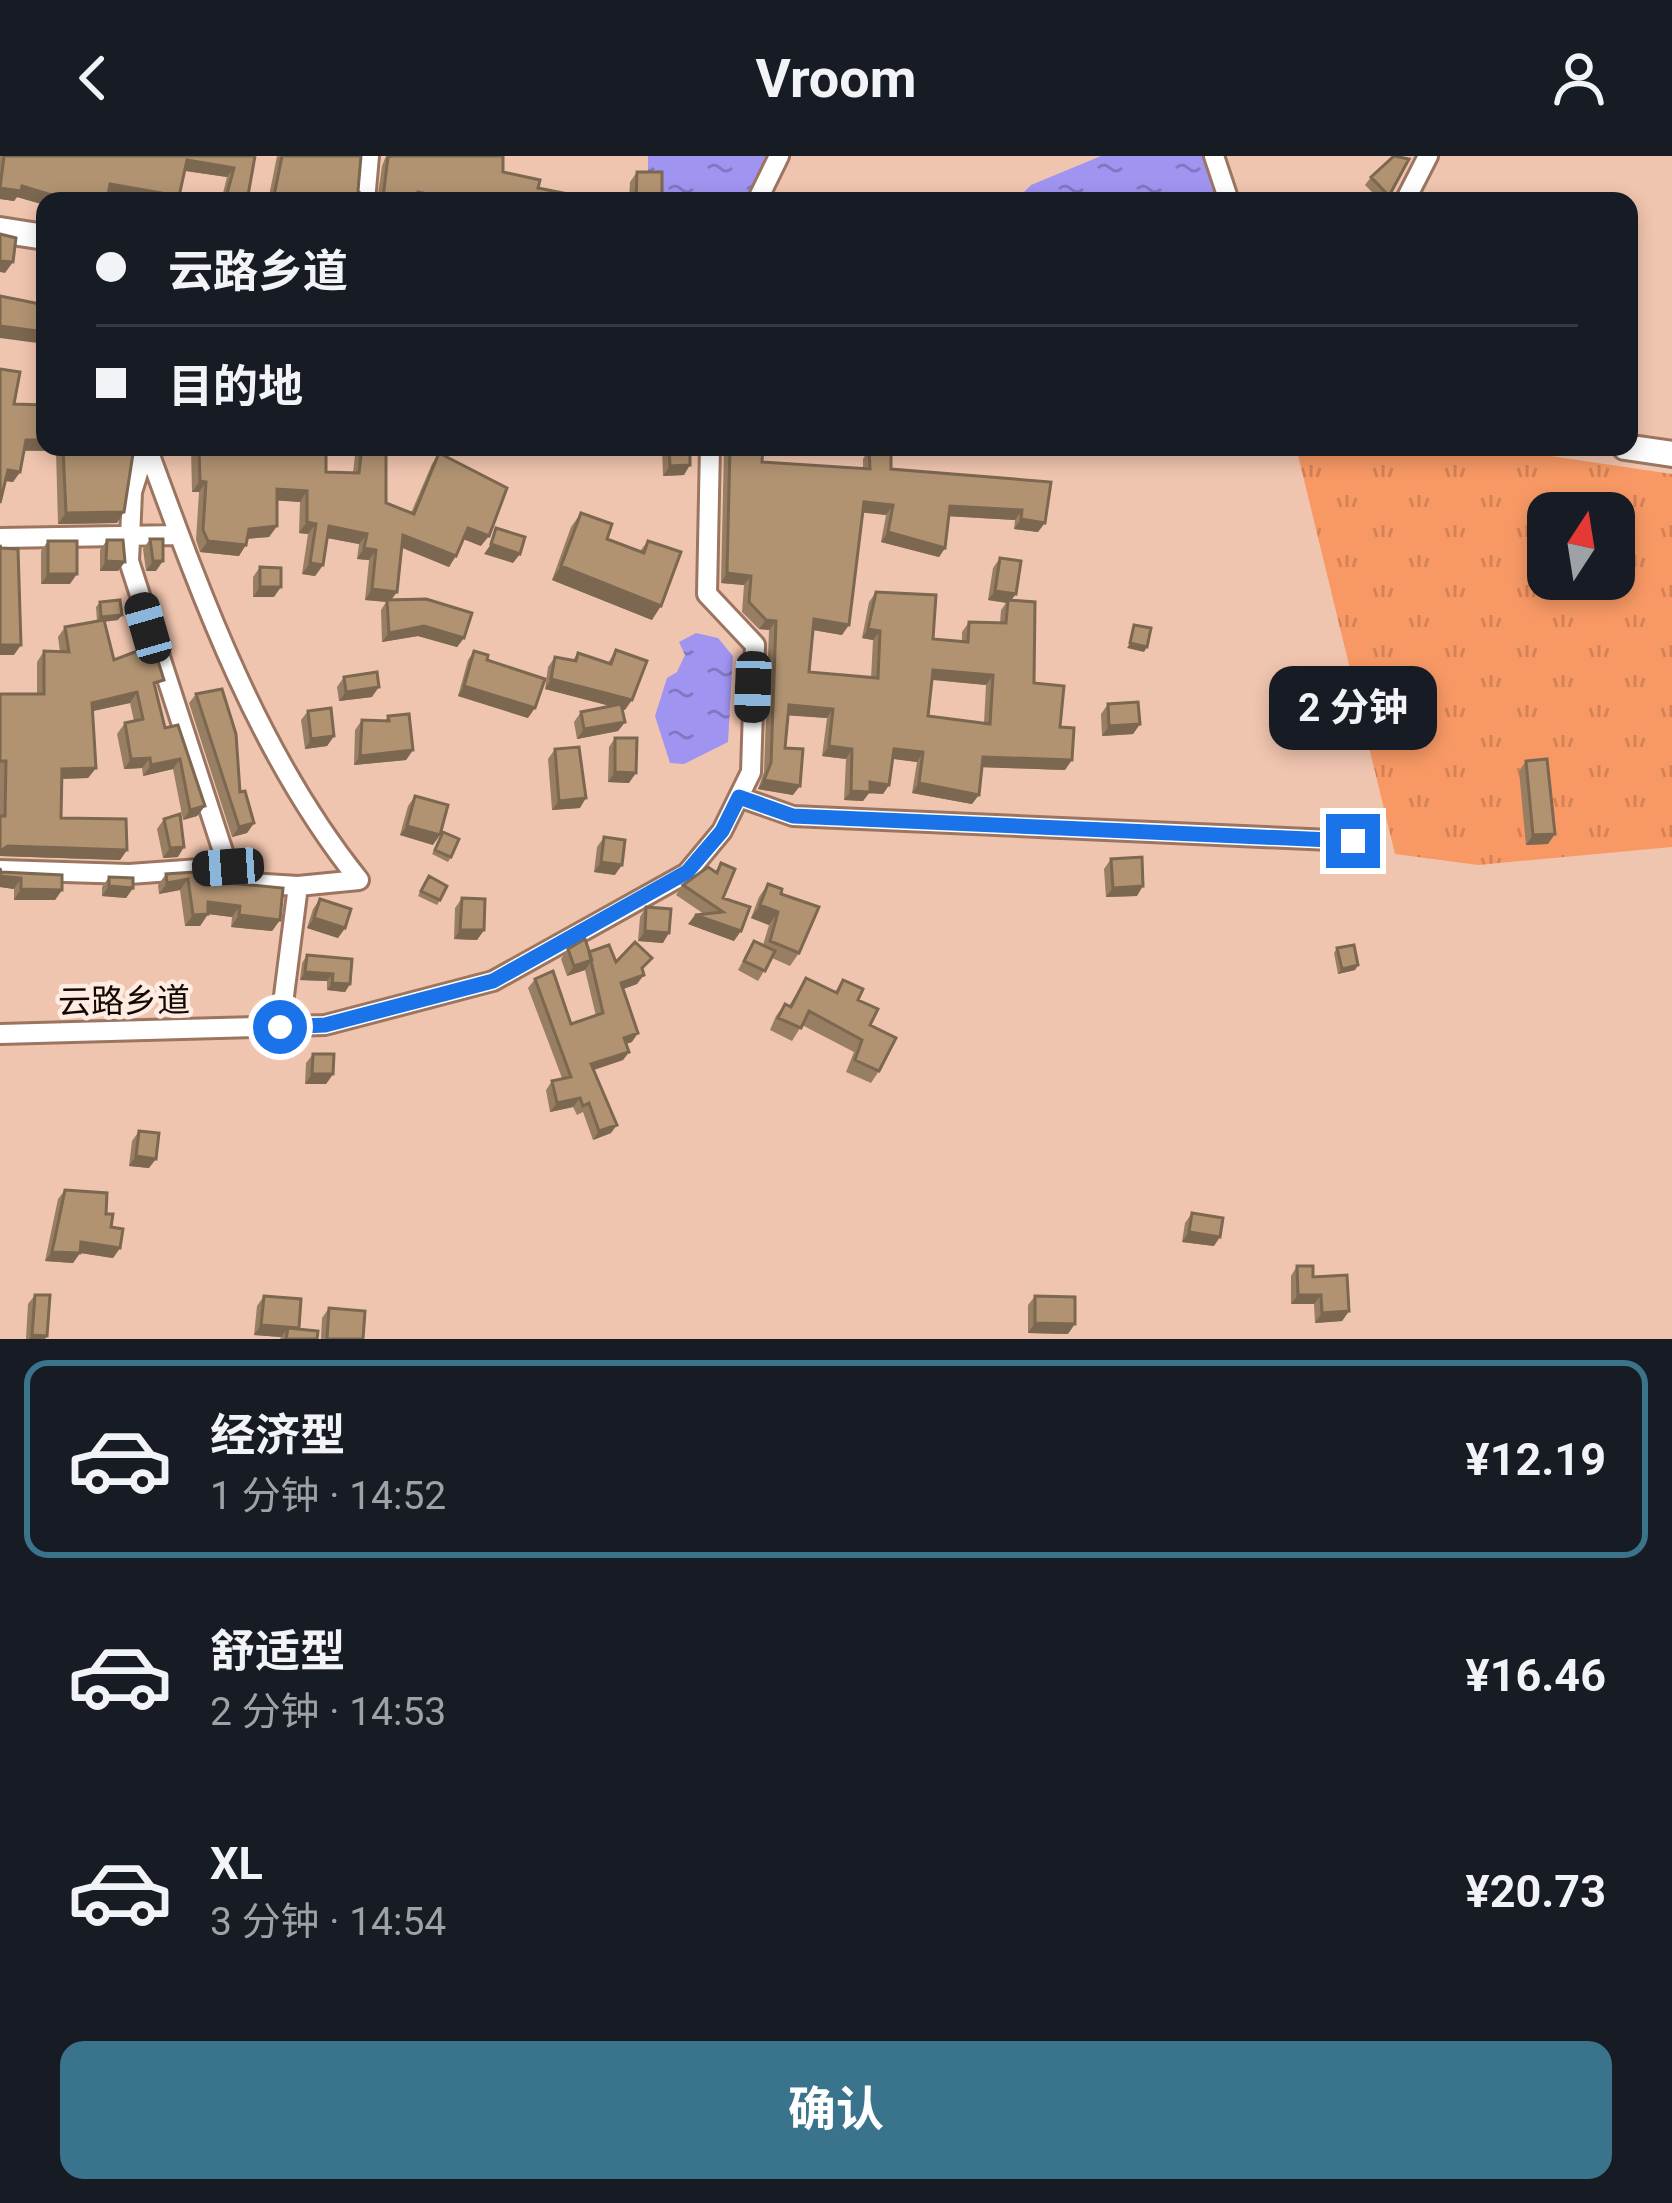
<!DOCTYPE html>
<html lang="zh">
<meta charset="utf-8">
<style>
body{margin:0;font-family:Roboto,"Noto Sans SC",sans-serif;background:#242831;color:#f1f3f6;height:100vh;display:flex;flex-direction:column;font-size:45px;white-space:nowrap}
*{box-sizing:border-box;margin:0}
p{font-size:39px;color:#9ea1a6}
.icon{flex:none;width:66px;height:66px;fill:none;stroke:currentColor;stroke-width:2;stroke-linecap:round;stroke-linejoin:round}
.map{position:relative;height:1183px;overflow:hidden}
.sheet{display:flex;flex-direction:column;background:#171b24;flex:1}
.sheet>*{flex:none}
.guide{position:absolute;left:36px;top:36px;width:1602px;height:264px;border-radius:24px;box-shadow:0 6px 18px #0003;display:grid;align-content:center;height:264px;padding:0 60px;background:#171b24}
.needle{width:78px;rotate:12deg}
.fabs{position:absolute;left:1527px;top:336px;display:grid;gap:24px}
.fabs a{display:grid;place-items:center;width:108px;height:108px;border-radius:24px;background:#171b24;box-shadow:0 6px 18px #0003;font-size:60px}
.end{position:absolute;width:54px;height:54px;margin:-27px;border:15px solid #1a73e8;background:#fff;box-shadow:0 0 0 6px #fff}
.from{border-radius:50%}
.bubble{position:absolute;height:84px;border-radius:24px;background:#171b24;box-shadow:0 6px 18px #0003;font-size:39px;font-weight:700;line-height:84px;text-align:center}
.car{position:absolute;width:36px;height:72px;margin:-36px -18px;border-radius:15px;box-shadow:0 0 9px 3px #0007;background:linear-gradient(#222 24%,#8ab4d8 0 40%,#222 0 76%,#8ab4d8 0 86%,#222 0)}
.guide b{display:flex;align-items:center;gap:42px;height:114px;font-size:45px}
.guide b+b{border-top:3px solid #363941}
.guide i{width:30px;height:30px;background:#f1f3f6}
ul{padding:21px 0 0;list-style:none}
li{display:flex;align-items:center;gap:36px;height:198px;margin:0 24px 18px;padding:0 36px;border:6px solid transparent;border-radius:24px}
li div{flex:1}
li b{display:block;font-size:45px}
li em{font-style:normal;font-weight:700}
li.active{border-color:#3a748c}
li>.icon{width:108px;height:108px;stroke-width:1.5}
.button{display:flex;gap:24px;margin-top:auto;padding:24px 60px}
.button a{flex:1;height:138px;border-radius:24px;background:#3a748c;color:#fff;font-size:48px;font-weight:700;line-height:138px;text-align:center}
header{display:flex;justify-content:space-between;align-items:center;height:156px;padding:0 60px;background:#171b24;font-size:54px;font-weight:700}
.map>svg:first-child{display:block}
</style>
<header><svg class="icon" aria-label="back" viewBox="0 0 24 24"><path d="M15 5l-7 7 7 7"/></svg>Vroom<svg class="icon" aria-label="person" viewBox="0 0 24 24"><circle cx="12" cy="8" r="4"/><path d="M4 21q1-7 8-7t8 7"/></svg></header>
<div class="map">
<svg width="1672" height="1183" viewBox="0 0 1672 1183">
<defs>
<pattern id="grass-tufts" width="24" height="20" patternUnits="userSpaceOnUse" patternTransform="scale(3)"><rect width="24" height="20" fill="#f89965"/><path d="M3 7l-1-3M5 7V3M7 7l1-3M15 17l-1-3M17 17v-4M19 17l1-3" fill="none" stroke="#d48256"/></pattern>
<pattern id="water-ripples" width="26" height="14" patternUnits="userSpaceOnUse" patternTransform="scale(3)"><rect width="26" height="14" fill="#a094f1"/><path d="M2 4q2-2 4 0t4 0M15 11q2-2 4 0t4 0" fill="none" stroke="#8177c1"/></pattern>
</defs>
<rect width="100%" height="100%" fill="#f0c5af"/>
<!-- grass -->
<path fill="url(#grass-tufts)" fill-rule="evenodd" d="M1296 291H1491L1672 318V691L1478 709 1395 698ZM1548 357H1614V423H1548Z"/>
<!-- water -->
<path fill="url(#water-ripples)" d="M648 0H769L760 25 740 45H669L648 39Z
M1101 0H1204L1218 45H1015L1031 29Z
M696 477 718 482 733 500 728 586 684 608 670 607 655 560 667 522 677 516 685 499 679 486Z"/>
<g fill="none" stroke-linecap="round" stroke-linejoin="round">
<!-- street casing -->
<g stroke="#9c7561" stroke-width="24">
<path id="street" d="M1214 0 1229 45
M365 45 369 0
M757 45 779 0
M1405 45 1428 0
M146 291 132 336 129 405 228 711 233 726 298 730
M147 291C202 442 258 598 359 724L298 730 280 871
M0 382 179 379
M739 641 793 660 1353 685
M0 714 129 718 228 711
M0 878 325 869 493 825 687 717 722 675 751 616 755 489 707 438 710 291"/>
</g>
<!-- secondary casing -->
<g stroke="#9c7561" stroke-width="30">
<path id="secondary" d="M0 74 45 81
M1625 291 1672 298"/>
</g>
<!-- street -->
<use href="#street" stroke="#fff" stroke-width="18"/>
<!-- secondary -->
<use href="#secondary" stroke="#fff" stroke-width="24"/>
</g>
<!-- wall -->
<path fill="#987e62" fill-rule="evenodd" d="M0 0H255L247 45H221L227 21 185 15 178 45H145L108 38 45 45V49L17 41 14 45 0 43Z
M277 0H361L358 35 368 45H268Z
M386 0H503V16L538 32 377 45 382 10Z
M637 16 662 40 672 45H629L630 26Z
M1371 21 1389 40 1385 45H1381L1365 29Z
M14 248 45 291H134L117 367 58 368 56 295H24L20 316 13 326 5 325Z
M191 291H326V316L353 317 356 291H386V347L411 357 432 308 439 297 481 390 463 383 449 411 402 392 397 436 391 444 464 482 457 491 418 480 382 486 381 454 386 446 365 444 369 404 357 403 359 388 327 382 323 409 315 420 302 418 308 378 299 377 300 346 277 344V370L269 381 247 383 239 400 200 396 196 384 199 336H192Z
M662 291H690L684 319 663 320Z
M724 291H763L762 306 863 313V303L869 293 891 313 1051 326 1038 376 1014 373 1015 364 949 360 945 392 939 401 881 386 886 359 863 356 842 479 813 474 809 516 871 522 873 484 862 482 869 446 876 436 933 483 962 486V476L969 466 1000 467 1001 454 1006 447 988 444 993 412 1000 402 1034 527 1060 571 1065 614 982 611 972 648 912 637 917 606 893 603 889 629 883 638 869 637 863 645 844 644 846 603 822 600 827 562 788 559 785 592 793 639 758 633 764 616 769 474 759 473 742 456 744 429 721 427ZM932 524 986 529 984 567 928 560Z
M581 357 607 383 640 395 648 385 652 464 552 424 571 371Z
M150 383 156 415H146L143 393Z
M107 384 118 415H100V394Z
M48 385 70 428H41V395Z
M260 411 274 441H253V421Z
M100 446 118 464 104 466 114 504 156 535 165 572 205 650 197 660 183 664 173 613 143 620 142 612 124 613 117 578 125 567 134 565 130 547 92 555 96 612 88 622 61 623V662L127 694 120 704 0 700V538H37V506L44 495 60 496 58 481 65 471 97 465 96 451Z
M616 494 625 554 622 553 625 566 618 575 577 583 574 566 581 556 612 550 545 533 548 511 555 501 573 504 578 497 608 507Z
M474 495 487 504 528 562 458 540 468 504Z
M344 521 372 541 339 545 337 531Z
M196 538 254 667 247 677 232 681 189 547Z
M1108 548 1140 568 1133 578 1102 580 1101 558Z
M308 555 334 580 327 590 305 593 301 564Z
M388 560 413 594 406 604 354 609 355 574 362 564 385 565Z
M615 582 629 627 608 626 609 591Z
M555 593 580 652 552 654 548 603Z
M1526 605 1548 688 1526 689 1519 615Z
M415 640 433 689 400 679 408 650Z
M164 663 178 701 163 702 157 673Z
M443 676 451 701 448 706 432 698Z
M604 681 615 719 594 716 597 691Z
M1111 703 1137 740 1106 741 1104 713Z
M721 707 723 742 734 785 688 768 704 758 676 739 683 729 715 716Z
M0 712 1 716 62 734 55 744H14V733L0 731Z
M166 718 229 727 280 764 272 775 231 771 232 761 208 758 200 770H185L180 734 159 738 158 729Z
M109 721 133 732 126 742 102 740V731Z
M425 725 440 744 437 749 418 740Z
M768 728 781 738 799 797 790 810 772 802 758 825 738 814 754 785 763 789 769 769 751 762 759 741Z
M462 742 484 774 477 784 454 783 455 752Z
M320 743 345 772 338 782 307 772 313 753Z
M646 751 663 787 638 785 640 761Z
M1337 792 1358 809 1355 814 1338 818 1334 797Z
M568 793 589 796 642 814 637 828 623 833 632 886 626 888 629 896 623 904 593 914 611 977 593 984 583 956 577 959 573 951 550 956 546 934 552 925 562 922 528 832 535 823 571 868 596 860 585 814 567 820 561 803Z
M307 799 350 828 345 836 327 834V825L300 824 302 807Z
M806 822 835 836 843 824 858 844 870 869 879 915 871 927 846 916 854 896 802 869 792 885 770 874 776 860 785 848 789 850Z
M313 898 333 918 326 928H305L306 907Z
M139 975 149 1012 129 1010 132 985Z
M65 1034 106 1058 120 1092 113 1102 80 1097 73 1107 45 1105 58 1043Z
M1192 1057 1214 1090 1182 1086 1185 1067Z
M1297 1110 1313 1121 1349 1155 1342 1165 1315 1167 1314 1148H1291V1120Z
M35 1139 45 1183H26L28 1148Z
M264 1140 298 1173 317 1183H280L281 1181 254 1179 257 1150Z
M1035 1140 1068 1178 1028 1177V1149Z
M329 1152 363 1183H321L322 1162Z"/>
<!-- shaded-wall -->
<path fill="#7c6750" d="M187 4 234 12 227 21 180 14Z
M110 28 161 37 156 45 103 37Z
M22 30 71 45H45V49L17 41 14 45 0 43V32Z
M418 36 464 45H412Z
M0 105 13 106 5 117 0 116Z
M0 170 45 176V188L0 182Z
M26 284H45V291H59L56 295 19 294Z
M690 309 684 319 663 320 670 310Z
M8 314 20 316 13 326 0 324Z
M200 325 206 326 199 336H192Z
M277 333 307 335 300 346 270 344Z
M864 346 893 349 886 359 857 356Z
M950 350 1022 354 1015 364 944 360Z
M124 356 117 367 58 368 66 357Z
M1021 363 1045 367 1038 376 1014 373Z
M307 366 316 368 308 378 299 377Z
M277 370 269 381 242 383 249 373Z
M329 370 367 378 359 388 322 381Z
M468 372 489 380 481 390 461 382Z
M888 376 945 392 939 401 881 386Z
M403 379 456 400 449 411 396 389Z
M208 385 246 389 239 400 200 396Z
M491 388 520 398 513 407 484 398Z
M364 392 376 394 369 404 357 403Z
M106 405 125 406 118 415H100Z
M153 405H163L156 415H146Z
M310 407 323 409 315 420 302 418Z
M561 410 661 450 652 464 552 424Z
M727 417 751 420 744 429 721 427Z
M48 418H77L70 428H41Z
M260 431H281L274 441H253Z
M372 433 397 436 389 446 365 444Z
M995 435 1016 438 1009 447 988 444Z
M122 459 118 464 97 466 101 461Z
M814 463 849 469 842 479 807 473Z
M766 464 776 465 769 474 759 473Z
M424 470 464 482 457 491 418 480 382 486 389 477Z
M868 473 880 475 873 484 862 482Z
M1130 487 1147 491 1144 496 1127 492Z
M0 489H21L14 499H0Z
M933 514 993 519 986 529 926 523Z
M551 523 632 544 625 554 545 533Z
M464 530 535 552 528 562 458 540Z
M379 531 372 541 339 545 346 536Z
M137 536 130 547 84 557 92 547Z
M789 549 833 553 827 562 782 559Z
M625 566 618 575 577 583 584 573Z
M1140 568 1133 578 1102 580 1109 570Z
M334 580 327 590 305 593 311 583Z
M829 590 852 593 846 603 822 600Z
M894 593 923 596 917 606 887 602Z
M413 594 406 604 354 609 360 600Z
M983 601 1072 604 1065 614 976 611Z
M150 602 142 612 124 613 131 603Z
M180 603 173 613 143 620 151 609Z
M96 612 88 622 54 623 62 613Z
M615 616 636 617 629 627 608 626Z
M764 624 800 630 793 639 758 633Z
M870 626 889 629 883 638 869 637 863 645 844 644 851 635Z
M919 627 979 639 972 648 912 637Z
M586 642 580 652 552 654 559 645Z
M205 650 197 660 183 664 190 654Z
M254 667 247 677 232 681 239 671Z
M407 670 440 679 433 689 400 679Z
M1555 678 1548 688 1526 689 1533 679Z
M8 690 127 694 120 704 0 700V695Z
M184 691 178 701 163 702 170 692Z
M601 706 622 709 615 719 594 716Z
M0 720 21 722 14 733 0 731Z
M188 723 180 734 159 738 167 727Z
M109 730 133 732 126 742 102 740Z
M1143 730 1137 740 1106 741 1113 732Z
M21 733 62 734 55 744H14Z
M208 746 240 750 232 761 200 757Z
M760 749 778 756 769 769 751 762Z
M208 758 200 770H185L193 759Z
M239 759 280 764 272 775 231 771Z
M695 759 741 775 734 785 688 768Z
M314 762 345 772 338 782 307 772Z
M460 774H484L477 784 454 783Z
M645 775 669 777 663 787 638 785Z
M592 804 585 814 567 820 574 810Z
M1358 809 1355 814 1338 818 1342 813Z
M305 816 333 818 327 825 300 824Z
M644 819 637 828 615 836 621 827Z
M332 827 350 828 345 836 327 834Z
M638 877 632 886 618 890 624 882Z
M629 896 623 904 585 917 591 908Z
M312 918H333L326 928H305Z
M580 942 573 951 550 956 557 947Z
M617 969 611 977 593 984 599 975Z
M136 1000 156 1003 149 1012 129 1010Z
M1189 1076 1220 1081 1214 1090 1182 1086Z
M81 1086 120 1092 113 1102 74 1096Z
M52 1096 80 1097 73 1107 45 1105Z
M1298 1139H1321L1314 1148H1291Z
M1349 1155 1342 1165 1315 1167 1322 1157Z
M1035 1167 1075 1168 1068 1178 1028 1177Z
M261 1169 288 1172 281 1181 254 1179Z
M32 1179 47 1180 45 1183H29Z"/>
<!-- building -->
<path fill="#b19372" stroke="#7c6750" stroke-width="3" fill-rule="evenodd" d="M4 0H255L247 45H225L234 12 187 4 178 45 160 41 161 37 110 28 107 45H71L22 30 21 35 0 32Z
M282 0H361L358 35 368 45H273Z
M393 0H503V16L540 24 538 32 603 45H464L418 36 417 45H378L383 42 388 1Z
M1394 0 1409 3 1389 40 1371 21Z
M637 16H662V40L673 42 672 45H636Z
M0 78 16 82 13 106 0 105Z
M0 140 45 149V176L0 170Z
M0 213 20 216 14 248 45 249V284H26L20 316 8 314 0 347Z
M63 291H134L124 356 66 357Z
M199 291H326V316L359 317 362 291H386V347L414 358 439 297 507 332 489 380 468 372 456 400 403 379 397 436 372 433 376 394 364 392 367 378 329 370 323 409 310 407 316 368 307 366V335L277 333V370L249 373 246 389 208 385 203 374 206 326 200 325Z
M669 291H690V309L670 310Z
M730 291H763L762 306 870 313 869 293 891 292V313L1051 326 1045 367 1021 363 1022 354 950 350 945 392 888 376 893 349 864 346 849 469 814 463 809 516 878 522 880 475 868 473 876 436 936 439 933 483 968 486 969 466 1006 467 1008 444 1035 446 1034 527 1064 530 1060 571 1074 572 1072 604 983 601 979 639 919 627 923 596 894 593 889 629 870 626V636L851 635 852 593 829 590 833 553 789 549 785 592 803 593 800 630 764 624 771 607 776 465 766 464 749 446 751 420 727 417ZM933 514 993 519 990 568 928 560Z
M581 357 612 368 607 383 644 397 648 385 681 396 661 450 561 410Z
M496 372 525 381 520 398 491 388Z
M150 383H163V405H153Z
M107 384H123L125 406 106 405Z
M48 385H77V418H48Z
M0 389 1 392 18 393 21 489H0Z
M1000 402 1021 405 1016 438 995 435Z
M260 411 281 412V431H260Z
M426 443 472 457 464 482 424 470 389 477 387 444Z
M120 444 122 459 101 461 100 446Z
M104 464 114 504 153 489 164 524 154 527 165 572 178 569 205 650 190 654 180 603 151 609 150 602 131 603 125 567 143 563 137 536 92 547 96 612 62 613 61 662 126 663 127 694 8 690 0 695V660H5L6 605H0V538H44V495L69 496 65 471Z
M1134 469 1151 472 1147 491 1130 487Z
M616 494 647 505 632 544 551 523 555 501 576 505 578 497 611 508Z
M474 495 488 499 487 504 545 523 535 552 464 530Z
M377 516 379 531 346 536 344 521Z
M222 533 236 578 240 636 245 635 254 667 239 671 196 538Z
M1138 546 1140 568 1109 570 1108 548Z
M621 548 625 566 584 573 581 556Z
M331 552 334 580 311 583 308 555Z
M409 558 413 594 360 600 362 564 389 565 388 560Z
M615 582H637L636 617 615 616Z
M579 591 586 642 559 645 555 593Z
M1547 603 1555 678 1533 679 1526 605Z
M415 640 448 649 440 679 407 670Z
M180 658 184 691 170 692 164 663Z
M443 676 459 683 451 701 435 694Z
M604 681 625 684 622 709 601 706Z
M1142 701 1143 730 1113 732 1111 703Z
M721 707 735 713 723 742 750 751 741 775 695 759 723 756 683 729 708 711 717 717Z
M0 712 1 716 62 719V734L21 733V722L0 720Z
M226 714 229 727 283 732 280 764 239 759 240 750 208 746V758L193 759 188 723 167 727 166 718Z
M429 720 447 730 440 744 421 735Z
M109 721 133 722V732L109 730Z
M768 728 782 733 781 738 819 751 799 797 770 785 778 756 760 749Z
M462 742 485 743 484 774H460Z
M320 743 351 753 345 772 314 762Z
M646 751 671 753 669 777 645 775Z
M585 783 592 804 574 810 568 793Z
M754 785 775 795 765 815 744 805Z
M635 786 652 802 642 812 644 819 621 827 638 877 624 882 629 896 591 908 617 969 599 975 589 947 583 950 580 942 557 947 552 925 571 921 535 823 553 815 571 868 603 857 589 796 609 789 616 806Z
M1354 789 1358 809 1342 813 1337 792Z
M307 799 352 803 350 828 332 827 333 818 305 816Z
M806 822 837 837 843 824 863 833 858 844 878 853 870 869 896 882 879 915 855 904 862 884 809 855 801 872 778 862 785 848 791 851Z
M313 898H334L333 918H312Z
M139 975 159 977 156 1003 136 1000Z
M65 1034 107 1037 106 1058H113L111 1071 123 1073 120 1092 81 1086 80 1097 52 1096Z
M1192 1057 1223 1062 1220 1081 1189 1076Z
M1297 1110H1313V1121L1347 1119 1349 1155 1322 1157 1321 1139H1298Z
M35 1139H50L47 1180 32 1179Z
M264 1140 301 1143 299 1172 261 1169Z
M1035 1140 1075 1141V1168L1035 1167Z
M329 1152 365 1155 363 1183H327Z
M288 1172 318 1175 317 1183H286Z"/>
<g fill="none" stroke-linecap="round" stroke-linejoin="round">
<!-- route -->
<path stroke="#1a73e8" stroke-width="15" d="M280 871 325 869 493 825 687 716 722 675 739 641 793 660 1353 685"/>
</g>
<g text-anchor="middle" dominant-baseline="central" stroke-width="9" stroke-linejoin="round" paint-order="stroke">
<!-- street labels -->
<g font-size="33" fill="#150803" stroke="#feece3">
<text transform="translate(124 845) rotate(-1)">云路乡道</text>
</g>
</g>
</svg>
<div class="fabs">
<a><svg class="needle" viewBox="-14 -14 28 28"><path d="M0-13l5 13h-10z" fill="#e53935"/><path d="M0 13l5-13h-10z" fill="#9ea1a6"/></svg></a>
</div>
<i class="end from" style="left:280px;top:871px"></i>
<i class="end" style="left:1353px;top:685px"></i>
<div class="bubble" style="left:1269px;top:510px;width:168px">2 分钟</div>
<i class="car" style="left:148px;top:472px;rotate:344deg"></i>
<i class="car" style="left:753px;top:531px;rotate:182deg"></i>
<i class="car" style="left:228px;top:711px;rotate:266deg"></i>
<div class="guide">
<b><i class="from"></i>云路乡道</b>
<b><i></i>目的地</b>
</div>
</div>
<section class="sheet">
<ul>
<li class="active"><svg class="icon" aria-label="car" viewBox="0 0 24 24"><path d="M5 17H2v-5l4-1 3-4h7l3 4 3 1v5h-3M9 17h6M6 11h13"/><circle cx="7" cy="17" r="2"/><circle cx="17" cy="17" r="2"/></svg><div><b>经济型</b><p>1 分钟 · 14:52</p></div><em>¥12.19</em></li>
<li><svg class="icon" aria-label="car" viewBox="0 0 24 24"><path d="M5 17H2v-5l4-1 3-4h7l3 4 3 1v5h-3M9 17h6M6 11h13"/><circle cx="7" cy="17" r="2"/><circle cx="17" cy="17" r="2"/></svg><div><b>舒适型</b><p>2 分钟 · 14:53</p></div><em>¥16.46</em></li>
<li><svg class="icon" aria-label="car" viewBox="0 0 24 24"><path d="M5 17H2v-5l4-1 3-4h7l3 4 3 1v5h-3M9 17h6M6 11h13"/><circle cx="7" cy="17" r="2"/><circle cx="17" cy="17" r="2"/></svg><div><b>XL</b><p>3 分钟 · 14:54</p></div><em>¥20.73</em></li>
</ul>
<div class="button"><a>确认</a></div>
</section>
